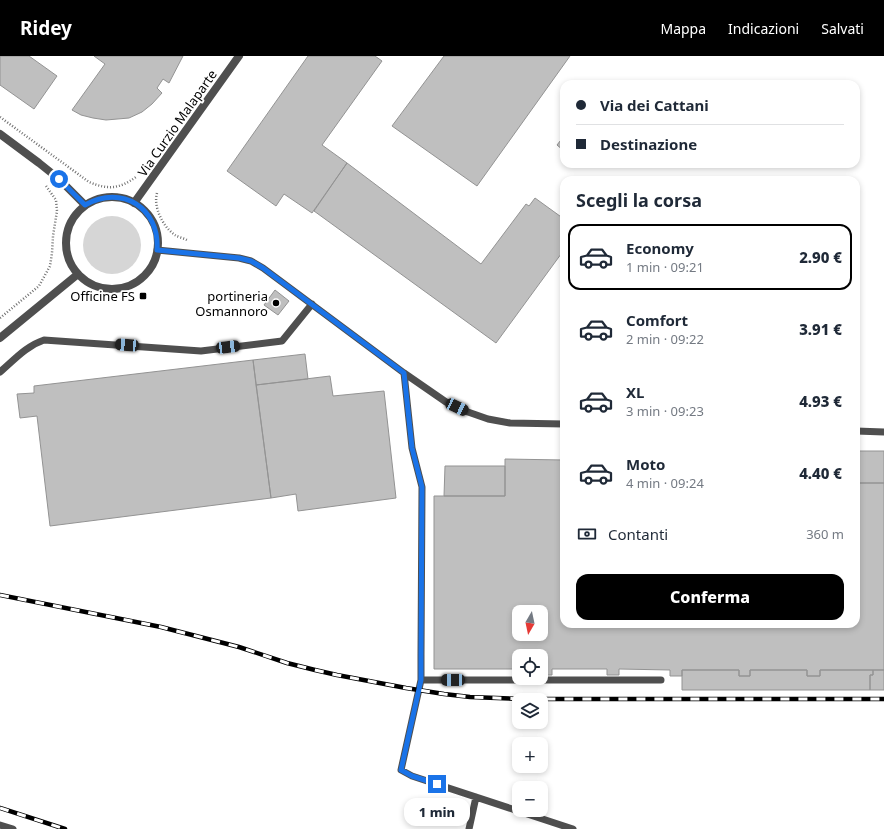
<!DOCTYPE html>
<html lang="it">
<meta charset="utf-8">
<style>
body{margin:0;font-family:"Noto Sans",sans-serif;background:#f2f2f3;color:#1f2937;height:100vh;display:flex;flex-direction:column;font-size:15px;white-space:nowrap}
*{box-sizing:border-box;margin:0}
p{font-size:13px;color:#747a83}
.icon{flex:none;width:22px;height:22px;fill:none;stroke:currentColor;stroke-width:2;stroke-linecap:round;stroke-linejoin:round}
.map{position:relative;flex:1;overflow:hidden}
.details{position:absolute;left:560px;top:120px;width:300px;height:452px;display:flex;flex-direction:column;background:#fff;border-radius:12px;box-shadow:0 2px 6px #0003}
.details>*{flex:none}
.hud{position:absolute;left:560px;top:24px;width:300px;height:88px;border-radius:12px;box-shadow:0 2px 6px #0003;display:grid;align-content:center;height:88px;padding:0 16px;background:#fff}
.needle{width:26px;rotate:189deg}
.buttons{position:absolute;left:512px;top:549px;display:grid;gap:8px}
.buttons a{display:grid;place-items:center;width:36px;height:36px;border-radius:8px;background:#fff;box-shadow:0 2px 6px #0003;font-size:20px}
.end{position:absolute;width:18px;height:18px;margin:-9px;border:5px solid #1a73e8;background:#fff;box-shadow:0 0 0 2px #fff}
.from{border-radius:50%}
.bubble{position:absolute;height:28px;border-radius:12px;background:#fff;box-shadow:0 2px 6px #0003;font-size:13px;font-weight:800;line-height:28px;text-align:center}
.car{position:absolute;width:12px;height:24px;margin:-12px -6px;border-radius:5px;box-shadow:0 0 3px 1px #0007;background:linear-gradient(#222 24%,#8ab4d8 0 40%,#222 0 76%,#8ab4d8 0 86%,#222 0)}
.hud b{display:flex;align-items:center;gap:14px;height:38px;font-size:15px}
.hud b+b{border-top:1px solid #e0e1e3}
.hud i{width:10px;height:10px;background:#1f2937}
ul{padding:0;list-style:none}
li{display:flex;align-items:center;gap:12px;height:66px;margin:0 8px 6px;padding:0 8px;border:2px solid transparent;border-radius:12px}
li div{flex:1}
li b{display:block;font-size:15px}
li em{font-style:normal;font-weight:800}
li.on{border-color:#000}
li>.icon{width:36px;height:36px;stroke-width:1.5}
h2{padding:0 16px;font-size:18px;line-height:48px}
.pay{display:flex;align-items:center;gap:10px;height:44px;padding:0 16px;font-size:15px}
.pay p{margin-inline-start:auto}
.button{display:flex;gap:8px;margin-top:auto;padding:8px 16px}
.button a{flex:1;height:46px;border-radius:12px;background:#000;color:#fff;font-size:16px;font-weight:800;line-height:46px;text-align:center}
header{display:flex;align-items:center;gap:24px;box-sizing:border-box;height:56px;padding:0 20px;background:#000;color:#fff}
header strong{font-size:19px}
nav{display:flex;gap:22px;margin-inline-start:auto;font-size:14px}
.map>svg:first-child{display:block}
</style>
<header>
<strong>Ridey</strong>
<nav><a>Mappa</a><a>Indicazioni</a><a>Salvati</a></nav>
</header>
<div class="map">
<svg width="884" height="773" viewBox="0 0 884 773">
<rect width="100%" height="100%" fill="#fff"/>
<!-- green -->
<path fill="#d6d6d6" d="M83 189a29 29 0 1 1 58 0a29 29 0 1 1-58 0Z"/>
<!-- building -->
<path fill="#bfbfbf" stroke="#939393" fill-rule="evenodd" d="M0 0H29L57 20 34 53 0 29Z
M94 0H183L169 27 163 23 157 32 162 37 152 48 142 56 129 62 106 64 93 62 81 59 72 54 105 8Z
M308 0H375L382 5 322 89 347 107 312 157 284 138 276 150 227 115Z
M444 0H570L477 130 392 70Z
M564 80V95L557 89Z
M347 107 481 208 526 148 529 150 535 142 564 163V194L496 287 314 155Z
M275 234 289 245 278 259 264 249Z
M305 298 308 323 256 329 253 304Z
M253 304 271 442 50 470 37 360 20 362 17 338 34 337V330Z
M330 320 333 340 384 335 396 442 298 455 296 438 271 442 256 329Z
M856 395H884V427H856Z
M505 403 564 404V568H856V427H884V614H820V620H807V614H750V620H739V614H682V620H670V614L619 613V619H607V613H552V619H541V600H519V613H434V440H505ZM519 556H541V578H519Z
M445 410H505V440H444Z
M682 614H739V620H750V614H807V620H820V614H873V619H870V634H682Z
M873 614H884V634H870V619H873Z"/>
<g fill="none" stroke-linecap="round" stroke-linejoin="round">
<!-- path -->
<path stroke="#717171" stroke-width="2.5" stroke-dasharray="1 2" stroke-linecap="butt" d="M0 61 89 126C108 134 119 133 136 121
M157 137C153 151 163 171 175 179 178 181 183 182 187 184
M0 262 39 230 50 210 52 197 53 180 57 155 56 144 46 130"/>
<!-- service -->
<path stroke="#4f4f4f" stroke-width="7" d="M157 194 239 202 251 205 263 212 404 317 446 346 468 356 488 363 510 367 564 368
M0 316C14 304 26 290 44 284L201 295 282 285 312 248
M404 317 412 392 422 431 421 599V624L401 714 412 720 573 773
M856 375 884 376
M421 624H661
M0 769 13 773
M469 773 476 741"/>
<!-- minor -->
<path stroke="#4f4f4f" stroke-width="8" d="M0 78 39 107 59 123 85 149"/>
<!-- tertiary -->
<path stroke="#4f4f4f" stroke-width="8" d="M66 187a46 46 0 1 1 92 0a46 46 0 1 1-92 0Z
M134 147 239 0
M0 282 78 218"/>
<!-- rail casing -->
<g stroke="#000" stroke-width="4.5">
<path id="rail" d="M0 539 161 571 239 591 287 607 315 614 337 619 406 632 444 638 470 641 523 643H884
M0 752 65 773"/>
</g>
<!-- rail -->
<use href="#rail" stroke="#fff" stroke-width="3" stroke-dasharray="9" stroke-linecap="butt"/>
</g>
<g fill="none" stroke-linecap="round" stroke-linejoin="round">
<!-- route -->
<path stroke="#1a73e8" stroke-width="5" d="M59 123 85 149C122 128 160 152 157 194L239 202 251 205 263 212 404 317 412 392 422 431 421 599V624L401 714 412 720 437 728"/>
</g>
<!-- markers -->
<g fill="#000" stroke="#fff" stroke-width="1.5">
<rect x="139" y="236" width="8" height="8" rx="2"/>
<circle cx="276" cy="247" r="4"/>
</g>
<g text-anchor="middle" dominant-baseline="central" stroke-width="3.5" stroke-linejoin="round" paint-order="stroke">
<!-- street labels -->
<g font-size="13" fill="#000" stroke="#fff">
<text transform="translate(177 67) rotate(-55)">Via Curzio Malaparte</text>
</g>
<!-- poi labels -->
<g font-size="13" fill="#000" stroke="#fff" text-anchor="end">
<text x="135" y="240">Officine FS</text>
<text x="268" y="240">portineria<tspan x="268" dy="15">Osmannoro</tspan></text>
</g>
</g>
</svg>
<div class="buttons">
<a><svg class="needle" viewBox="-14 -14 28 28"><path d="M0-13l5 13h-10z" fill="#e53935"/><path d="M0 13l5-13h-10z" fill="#747a83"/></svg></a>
<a><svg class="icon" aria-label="locate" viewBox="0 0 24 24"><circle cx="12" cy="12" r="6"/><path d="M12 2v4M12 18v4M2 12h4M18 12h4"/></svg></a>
<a><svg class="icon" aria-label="layers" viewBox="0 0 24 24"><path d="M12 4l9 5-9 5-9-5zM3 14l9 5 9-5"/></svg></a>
<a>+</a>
<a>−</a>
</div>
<i class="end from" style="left:59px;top:123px"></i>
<i class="end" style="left:437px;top:728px"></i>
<div class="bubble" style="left:404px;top:742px;width:66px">1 min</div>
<i class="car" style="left:127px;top:289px;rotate:274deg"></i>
<i class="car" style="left:228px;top:291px;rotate:83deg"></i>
<i class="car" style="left:457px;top:351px;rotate:115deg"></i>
<i class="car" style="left:453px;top:624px;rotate:270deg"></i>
<div class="hud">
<b><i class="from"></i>Via dei Cattani</b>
<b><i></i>Destinazione</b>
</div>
<section class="details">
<h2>Scegli la corsa</h2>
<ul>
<li class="on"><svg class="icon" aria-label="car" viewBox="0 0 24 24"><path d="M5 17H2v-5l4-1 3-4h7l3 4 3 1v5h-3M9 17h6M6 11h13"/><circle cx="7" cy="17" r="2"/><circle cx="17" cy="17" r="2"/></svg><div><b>Economy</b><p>1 min · 09:21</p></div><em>2.90 €</em></li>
<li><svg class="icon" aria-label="car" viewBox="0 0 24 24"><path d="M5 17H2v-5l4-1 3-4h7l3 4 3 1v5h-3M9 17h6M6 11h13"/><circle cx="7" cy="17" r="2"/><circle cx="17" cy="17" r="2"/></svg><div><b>Comfort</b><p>2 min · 09:22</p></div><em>3.91 €</em></li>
<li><svg class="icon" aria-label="car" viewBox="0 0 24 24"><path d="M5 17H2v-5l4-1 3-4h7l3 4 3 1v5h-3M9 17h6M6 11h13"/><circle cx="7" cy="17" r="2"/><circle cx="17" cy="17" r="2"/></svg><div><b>XL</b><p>3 min · 09:23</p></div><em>4.93 €</em></li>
<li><svg class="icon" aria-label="car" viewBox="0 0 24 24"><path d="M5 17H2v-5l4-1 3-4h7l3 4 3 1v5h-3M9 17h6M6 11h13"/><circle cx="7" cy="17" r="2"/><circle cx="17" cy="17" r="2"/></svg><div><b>Moto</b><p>4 min · 09:24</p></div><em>4.40 €</em></li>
</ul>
<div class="pay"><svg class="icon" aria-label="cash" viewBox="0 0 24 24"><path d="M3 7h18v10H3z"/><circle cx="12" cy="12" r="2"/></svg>Contanti<p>360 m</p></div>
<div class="button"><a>Conferma</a></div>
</section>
</div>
